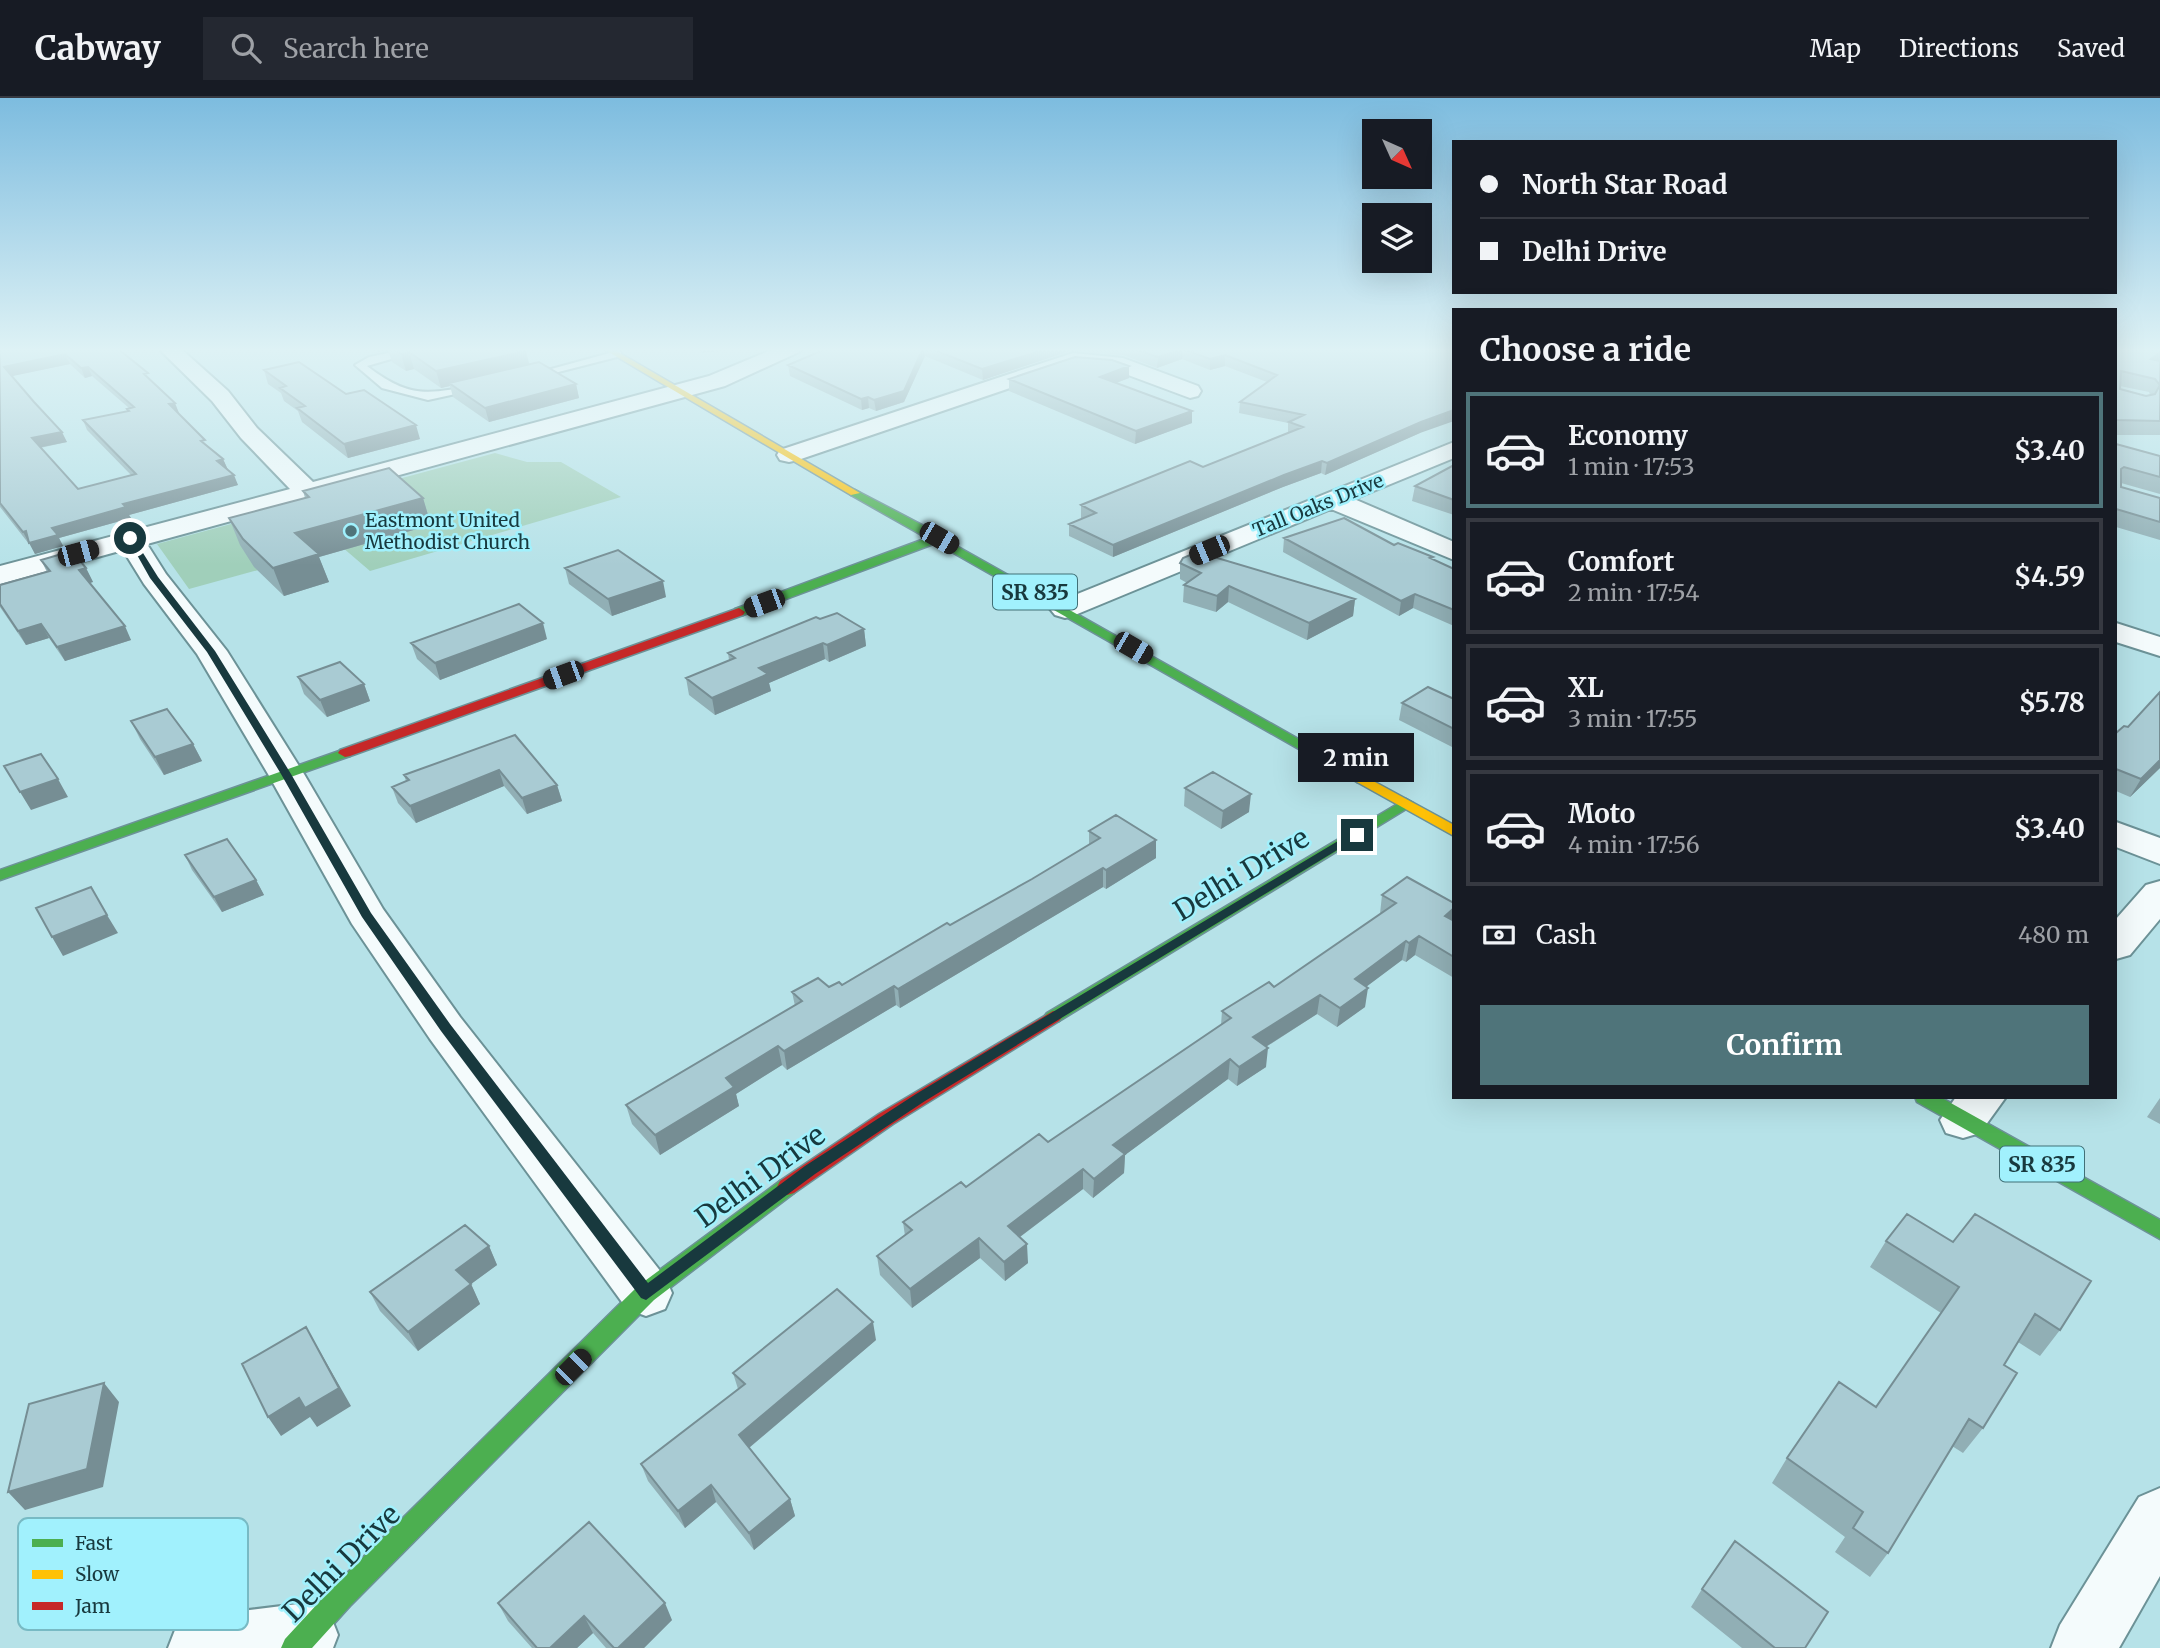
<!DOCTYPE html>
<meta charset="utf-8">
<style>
body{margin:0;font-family:Merriweather,serif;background:#242831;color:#f1f3f6;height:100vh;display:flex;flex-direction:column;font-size:26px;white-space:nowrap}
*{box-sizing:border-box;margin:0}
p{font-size:23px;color:#9ea1a6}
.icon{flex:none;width:38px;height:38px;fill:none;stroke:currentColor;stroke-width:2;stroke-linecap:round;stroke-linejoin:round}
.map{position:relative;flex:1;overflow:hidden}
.panel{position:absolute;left:1452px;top:210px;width:665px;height:791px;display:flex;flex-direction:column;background:#171b24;border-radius:0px;box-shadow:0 7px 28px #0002}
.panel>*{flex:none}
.hud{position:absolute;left:1452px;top:42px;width:665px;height:154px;border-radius:0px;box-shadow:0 7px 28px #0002;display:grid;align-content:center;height:154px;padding:0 28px;background:#171b24}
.needle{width:46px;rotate:135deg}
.tools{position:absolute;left:1362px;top:21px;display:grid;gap:14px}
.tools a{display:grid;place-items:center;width:70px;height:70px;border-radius:0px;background:#171b24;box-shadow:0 7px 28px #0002;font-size:35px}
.end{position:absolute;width:32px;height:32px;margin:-16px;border:9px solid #18393e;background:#fff;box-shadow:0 0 0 4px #fff}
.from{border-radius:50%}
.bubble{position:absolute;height:49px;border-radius:0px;background:#171b24;box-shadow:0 7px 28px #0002;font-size:23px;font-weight:700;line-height:49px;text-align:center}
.car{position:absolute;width:21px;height:42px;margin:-21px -10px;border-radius:9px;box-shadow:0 0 5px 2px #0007;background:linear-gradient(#222 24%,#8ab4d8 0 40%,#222 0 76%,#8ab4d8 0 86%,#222 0)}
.hud b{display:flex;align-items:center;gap:24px;height:66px;font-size:26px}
.hud b+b{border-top:2px solid #363941}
.hud i{width:18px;height:18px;background:#f1f3f6}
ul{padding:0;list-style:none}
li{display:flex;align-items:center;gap:21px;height:116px;margin:0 14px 10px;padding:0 14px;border:4px solid #363941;border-radius:0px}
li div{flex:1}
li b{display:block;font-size:26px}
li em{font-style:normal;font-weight:700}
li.current{border-color:#4f747a}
li>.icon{width:63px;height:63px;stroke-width:1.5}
h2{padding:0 28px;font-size:32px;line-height:84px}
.pay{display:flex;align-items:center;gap:18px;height:77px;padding:0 28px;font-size:26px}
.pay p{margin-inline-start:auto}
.action{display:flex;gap:14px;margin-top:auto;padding:14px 28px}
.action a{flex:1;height:80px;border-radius:0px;background:#4f747a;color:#fff;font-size:28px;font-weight:700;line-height:80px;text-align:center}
header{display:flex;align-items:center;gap:42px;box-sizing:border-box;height:98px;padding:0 35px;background:#171b24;border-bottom:2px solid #363941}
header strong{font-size:33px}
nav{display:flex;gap:38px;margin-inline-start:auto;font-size:24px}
.search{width:490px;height:63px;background:#242831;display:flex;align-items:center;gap:18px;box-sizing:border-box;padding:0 24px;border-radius:0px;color:#9ea1a6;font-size:26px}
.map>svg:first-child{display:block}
</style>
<header>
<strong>Cabway</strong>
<div class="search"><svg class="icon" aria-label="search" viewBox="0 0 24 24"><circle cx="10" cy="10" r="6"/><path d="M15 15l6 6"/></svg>Search here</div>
<nav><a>Map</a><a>Directions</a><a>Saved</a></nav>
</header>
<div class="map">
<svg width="2160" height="1550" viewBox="0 0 2160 1550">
<rect width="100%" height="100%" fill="#b6e2e8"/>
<!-- green -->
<path fill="#a0cfba" d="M495 355 527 364H561L621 399 370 473 342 449 189 491 157 446Z"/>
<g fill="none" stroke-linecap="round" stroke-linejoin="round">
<!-- lane casing -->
<g stroke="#6c9297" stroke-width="4">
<path id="lane" d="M412 250H429L367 268C410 301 427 296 477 287L483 290 428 302 382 290 355 267 369 259Z
M617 253 621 254V258L527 282 522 279Z"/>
</g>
<!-- street casing -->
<g stroke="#6c9297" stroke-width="4">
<path id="street" d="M158 250H180L228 293 257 330 313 384 709 278 776 250H802L799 254 725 288 147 446 166 476 227 553 304 676 383 811 460 919 665 1179 672 1195 665 1211 646 1218 627 1211 430 941 352 826 268 676 197 556 144 486 123 452 0 486V468L290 391 241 340 212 303Z
M1073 255 1123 260 1198 288 1201 293 1198 298 1190 300 1112 271 1075 268 798 362 789 364 780 362 777 357 780 352Z
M1454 344V360L1354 401 1454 444V462L1331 411 1075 517 1065 520 1055 517 1050 511 1055 505Z
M2116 525 2160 539V558L2116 544Z
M2116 724 2160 740V766L2116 749Z
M2160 783V821L2130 857 2116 861V821L2146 787Z
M1956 999H2006L1980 1035 1963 1040 1946 1035 1940 1022Z
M2160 1390V1478L2119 1550H2051L2060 1527 2139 1399Z
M306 1505 329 1514 338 1537 333 1550H168L177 1527 200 1518Z"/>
</g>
<!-- fast casing -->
<g stroke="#6c9297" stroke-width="3">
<path id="fast" d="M855 392 943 438 944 441 1369 681 1362 685 1357 684 936 445 743 517H735V511L927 440 851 397V393Z
M345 651 352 655 350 658 0 782V772Z
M1406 701 1413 705 1411 708 1059 923H1047L1044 919 1047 915Z
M1915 999H1940L2160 1122V1141L1917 1004Z
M787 1081 794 1083 797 1089 794 1095 654 1202 350 1508 312 1550H281L285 1541 332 1490 638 1188 780 1083Z"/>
</g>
<!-- slow casing -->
<g stroke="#6c9297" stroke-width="3">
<path id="slow" d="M602 250H611L860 395 851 397Z
M1362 677 1454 727V738L1357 684 1355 681Z"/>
</g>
<!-- jam casing -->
<g stroke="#6c9297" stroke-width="3">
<path id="jam" d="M739 510 745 514 743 517 350 658 345 659 338 655 340 652Z
M1053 913 1059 915 1062 919 1059 923 893 1026 794 1095 787 1097 780 1095 777 1089 780 1083 879 1016Z"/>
</g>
<!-- lane -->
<use href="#lane" fill="#f4fbfc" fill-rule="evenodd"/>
<!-- street -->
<use href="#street" fill="#f4fbfc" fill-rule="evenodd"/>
<!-- fast -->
<use href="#fast" fill="#4caf50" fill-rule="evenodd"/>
<!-- slow -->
<use href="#slow" fill="#ffc107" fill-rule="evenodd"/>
<!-- jam -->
<use href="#jam" fill="#c62828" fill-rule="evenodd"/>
</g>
<!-- wall -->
<path fill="#91afb5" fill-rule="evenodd" d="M0 250H117L151 283 179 315H178L207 348 223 361 228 372 238 387 129 417 131 420 59 440 63 448 35 456 30 445 29 446 0 409ZM70 266 85 280 92 278 129 310 127 311 128 313 83 322 87 332 131 377 78 391 40 350 67 344 11 278Z
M370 250H520L530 267 576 286 579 300 489 324 453 299 450 288 441 290 414 271 406 273 392 264 388 252 378 254Z
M828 250H1454L1420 335 1325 377 1321 375 1283 389 1113 459 1069 438V426L1082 421 1081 420V407L1203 369 1288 335V325L1239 315 1240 304 1267 284 1225 268 1210 272 1182 261 1157 270 1123 257 1073 252 983 282 925 258 904 304 876 313 869 310 862 312 790 278 788 267Z
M2160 250V337H2116V251ZM2120 288 2149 294 2150 297 2146 298 2120 291Z
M264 272 346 296 420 341 348 360 302 324 298 313 284 303 281 295 268 286Z
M1129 280 1116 285 1192 313V325L1135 346 1009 293V281Z
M2116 346 2160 358V396L2121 385V389L2160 400V442L2116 429Z
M1454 367V417L1412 403 1415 388Z
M303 393 423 400 431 427 319 459 329 484 284 498 254 469 240 447 229 420 305 400Z
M1284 440 1394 447 1433 459 1432 461 1454 471V528L1413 510 1399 518 1283 454Z
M41 462 86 470 93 484 89 485 131 542 65 563 49 540 26 547 0 509V487L47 474Z
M1180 465 1355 501 1353 518 1307 542 1228 504 1216 514 1183 504 1184 487 1187 485 1180 481Z
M565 470 666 499 612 518 569 486Z
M820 521 864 531 866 548 829 564 825 561 769 585 771 593 715 617 689 597 686 580 729 562 728 555Z
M547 541 440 582 417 561 411 545Z
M298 579 364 586 370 603 327 619 304 596Z
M2160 594V670L2130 699 2116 693V635L2128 629Z
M1454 601V650L1399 622 1402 605Z
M131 623 193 646 202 663 164 677 140 641Z
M515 637 557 687 562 703 527 716 504 688 416 725 398 705 392 689 406 683 404 677Z
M1185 690 1249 714 1221 731 1184 708Z
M1089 733 1156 742V760L1106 791 1103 789 900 910 896 907 787 972 782 967 736 996 739 1008 660 1057 632 1026 626 1007 795 908 792 894 842 887 1032 781 1089 747Z
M185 757 256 782 264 797 222 814 192 772Z
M1382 797 1454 805V880L1415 857 1406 864 1402 862 1366 889 1365 909 1337 929 1317 916 1266 949V969L1237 988 1228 981 1125 1057 1124 1075 1093 1100 1083 1091 1020 1139 1028 1165 1005 1183 980 1160 912 1210 880 1177 877 1158 905 1138 903 1124 1048 1044 1221 927 1222 913 1274 889 1380 816Z
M2160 1000V1026L2147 1019Z
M1907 1116 2060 1232 2040 1258 2018 1244 2004 1267 1983 1330 1963 1355 1952 1348 1888 1455 1870 1479 1835 1454 1845 1439 1772 1385 1787 1360 1876 1309 1941 1215 1870 1169 1886 1143Z
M489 1148 497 1167 471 1186 480 1206 418 1253 380 1213 370 1194Z
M876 1242 749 1350 790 1401 795 1418 754 1452 716 1404 685 1430 648 1383 641 1366 738 1291 733 1275Z
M1702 1491 1805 1550H1742L1691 1509Z
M498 1505 672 1522 644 1550H606L593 1535 577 1550H532L508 1523Z"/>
<!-- shaded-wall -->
<path fill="#768e94" d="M376 250H387L388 252 378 254Z
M701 250H749L702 255Z
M923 250H924L925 258 904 304 876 313 874 302Z
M1050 250H1073V252L983 282 982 271Z
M1183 251 1182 261 1157 270 1158 259Z
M526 253 530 270 449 285 450 288 441 290 436 273Z
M409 254 414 271 406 273 401 256Z
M2160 254V263L2151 261Z
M65 256 70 266 8 279 4 269Z
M1225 257V268L1210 272V261Z
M1129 268V280L1100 291V279Z
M88 269 92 278 85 280 81 270Z
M576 286 579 300 489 324 485 310Z
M868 299 869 310 862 312 861 301Z
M175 305 179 315 173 317 169 306Z
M1454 312V323L1420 335 1325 377 1327 365 1421 324Z
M1192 313V325L1135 346 1136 333Z
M416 327 420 341 348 360 344 346Z
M62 334 67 344 37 350 32 340Z
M223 361 228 372 217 363Z
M1322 363 1321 375 1283 389 1113 459V447L1284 377Z
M234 377 238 387 129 417 131 420 59 440 63 448 35 456 23 434 52 430 123 406Z
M423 400 431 427 319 459 329 484 284 498 273 470 295 435Z
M86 470 93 484 86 486 79 472Z
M663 483 666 499 612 518 608 501Z
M1229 488 1228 504 1216 514 1217 498Z
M1415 496 1413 510 1399 518 1401 503Z
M1355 501 1353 518 1307 542 1309 525Z
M543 525 547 541 440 582 435 565Z
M41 526 49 540 26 547 18 533Z
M125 528 131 542 65 563 57 549Z
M864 531 866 548 829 564 827 547Z
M823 545 825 561 769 585 771 593 715 617 712 600 759 570Z
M364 586 370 603 327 619 320 602Z
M193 646 202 663 164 677 155 659Z
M2160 662V670L2130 699 2141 681Z
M499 672 504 688 416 725 410 708Z
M58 681 68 699 31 712 20 694Z
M557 687 562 703 527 716 522 700Z
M1251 696 1249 714 1221 731 1223 713Z
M1156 742V760L1106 791V772Z
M1103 770V789L900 910 898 891Z
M256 782 264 797 222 814 214 799Z
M1454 810V826L1445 818Z
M107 817 118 835 63 858 52 839Z
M1419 838 1415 857 1406 864 1409 845Z
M1406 843 1402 862 1351 900 1355 881Z
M894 888 896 907 787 972 784 953Z
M1368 890 1365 909 1337 929 1340 910Z
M1320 897 1317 916 1251 958 1253 939Z
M778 948 782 967 736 996 739 1008 660 1057 655 1037 726 980Z
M1268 950 1266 969 1237 988 1239 969Z
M1230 961 1228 981 1125 1057 1124 1075 1093 1100 1094 1081 1113 1047Z
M1083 1071V1091L1009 1147 1008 1128Z
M979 1140 980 1160 912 1210 910 1191Z
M1027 1146 1028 1165 1005 1183 1004 1164Z
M489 1148 497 1167 471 1186 480 1206 418 1253 408 1234 456 1172Z
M873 1224 876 1242 744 1354 739 1337Z
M306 1229 351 1308 317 1329 310 1319 281 1338 268 1319Z
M104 1285 119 1304 103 1389 25 1412 8 1394Z
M711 1387 716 1404 685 1430 678 1413Z
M790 1401 795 1418 754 1452 749 1435Z
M665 1505 672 1522 644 1550H618Z
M584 1518 593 1535 577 1550H550Z"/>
<!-- building -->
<path fill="#a9cbd3" stroke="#768e94" stroke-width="2" fill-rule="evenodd" d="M0 250H117L148 275 144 276 175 305 169 306 205 342 201 343 223 361 217 363 234 377 123 406 126 409 52 430 58 437 29 445 26 433 23 434 0 405ZM65 256 81 270 88 269 134 309 127 311 129 313 83 322 136 376 78 391 32 340 62 334 34 304 4 269Z
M391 250H520L526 253 436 273 409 254 401 256Z
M828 250H923L904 293 874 302 868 299 861 301 788 267Z
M929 250H1050L982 271Z
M1131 250H1454V312L1421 324 1327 365 1322 363 1284 377 1113 447 1069 426 1096 415 1081 407 1190 363 1203 369 1303 329 1289 324 1304 317 1240 304 1277 277 1225 257 1210 261 1183 251 1158 259Z
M2119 250H2160V254L2151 261 2160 263V323L2116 322V251ZM2121 273 2155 281 2160 287 2155 296 2146 298 2120 291Z
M1075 259 1112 262 1129 268 1100 279 1192 313 1136 333 1009 281Z
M299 264 346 296 364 292 416 327 344 346 297 310 305 308 280 290 286 288 264 272Z
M539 264 576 286 485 310 449 285Z
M2116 346 2160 358V379L2124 369 2121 371V389L2160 400V424L2116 411Z
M1454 367V402L1415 388Z
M389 370 423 400 295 435 319 456 273 470 243 441 229 420 309 399 303 393Z
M1344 420 1394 447 1398 445 1433 459 1430 460 1454 471V512L1415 496 1401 503 1284 440Z
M618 452 663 483 608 501 565 470Z
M72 453 86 470 79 472 125 528 57 549 41 526 18 533 0 506V487L50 473 41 462Z
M1197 454 1355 501 1309 525 1229 488 1217 498 1184 487 1201 475 1180 465 1183 460Z
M519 506 543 525 435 565 411 545Z
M837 515 864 531 827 547 823 545 759 570 768 576 712 600 686 580 735 560 728 555 816 519 820 521Z
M340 564 364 586 320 602 298 579Z
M1428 589 1454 601V631L1402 605Z
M2160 594V662L2141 681 2116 671V635L2124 628 2128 629Z
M167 611 193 646 155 659 131 623Z
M515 637 557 687 522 700 499 672 410 708 392 689 409 682 404 677Z
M41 656 58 681 20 694 4 668Z
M1213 674 1251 696 1223 713 1185 690Z
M1116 717 1156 742 1106 772 1103 770 898 891 894 888 784 953 778 948 726 980 734 989 655 1037 626 1007 802 903 792 894 818 880 829 889 839 884 842 887 947 825 950 827 1032 781 1100 740 1089 733Z
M227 741 256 782 214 799 185 757Z
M1407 779 1454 805V810L1445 818 1454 823V859L1419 838 1409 845 1406 843 1355 881 1368 890 1340 910 1320 897 1253 939 1268 950 1239 969 1230 961 1113 1047 1125 1056 1094 1081 1083 1071 1008 1128 1027 1146 1004 1164 979 1140 910 1191 877 1158 912 1132 903 1124 961 1084 966 1089 1039 1036 1048 1044 1231 920 1222 913 1269 884 1274 889 1396 805 1382 797Z
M91 789 107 817 52 839 36 810Z
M1907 1116 1953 1144 1975 1116 2091 1183 2060 1232 2035 1216 2004 1267 2017 1275 1983 1330 1969 1321 1888 1455 1853 1430 1863 1414 1787 1360 1839 1284 1876 1309 1959 1189 1886 1143Z
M465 1127 489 1148 456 1172 471 1186 408 1234 370 1194Z
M837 1191 873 1224 739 1337 790 1401 749 1435 711 1387 678 1413 641 1366 745 1286 733 1275Z
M306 1229 339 1290 305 1310 299 1300 268 1319 242 1266Z
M104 1285 87 1371 8 1394 29 1306Z
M589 1424 665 1505 618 1550H614L584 1518 550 1550H537L498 1505Z
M1735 1443 1828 1514 1805 1550H1775L1702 1491Z"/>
<!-- sky -->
<linearGradient id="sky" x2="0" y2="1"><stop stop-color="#7dbcdf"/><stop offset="0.54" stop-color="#def2f5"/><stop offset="1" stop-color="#def2f5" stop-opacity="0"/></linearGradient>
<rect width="2160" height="467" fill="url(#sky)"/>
<!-- route -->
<path fill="#18393e" d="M127 439H133L158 479 215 553 291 676 371 815 450 926 648 1185 805 1068 916 996 1353 734 1362 737 925 1003 815 1076 646 1202 641 1200 441 933 362 819 281 676 207 554 150 480Z"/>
<!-- markers -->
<circle fill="#4f747a" stroke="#a1f1fd" stroke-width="2.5" cx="351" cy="433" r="7"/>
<g text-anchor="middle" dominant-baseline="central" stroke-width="5" stroke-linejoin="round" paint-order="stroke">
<!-- far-street labels -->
<g font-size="19" fill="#18393e" stroke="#a1f1fd">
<text transform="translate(1318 407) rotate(-22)">Tall Oaks Drive</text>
</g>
<!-- far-poi labels -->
<g font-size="19" fill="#18393e" stroke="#a1f1fd" text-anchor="start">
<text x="365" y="422">Eastmont United<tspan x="365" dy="22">Methodist Church</tspan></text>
</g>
<!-- shield labels -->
<g fill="#a1f1fd" stroke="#417077" stroke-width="2">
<rect x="993" y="476.5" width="84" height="35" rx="5"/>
<rect x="2000" y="1048.5" width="84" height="35" rx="5"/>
</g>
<g font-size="21" font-weight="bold" fill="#18393e">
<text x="1035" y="494">SR 835</text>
<text x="2042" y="1066">SR 835</text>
</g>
<!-- near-street labels -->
<g font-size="28" fill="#18393e" stroke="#a1f1fd">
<text transform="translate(1241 776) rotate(-31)">Delhi Drive</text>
<text transform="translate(760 1078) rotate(-36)">Delhi Drive</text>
<text transform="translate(341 1465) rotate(-45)">Delhi Drive</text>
</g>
</g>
<!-- legend -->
<rect x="18" y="1420" width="230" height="112" rx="10" fill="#a1f1fd" stroke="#78bac4" stroke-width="2"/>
<rect x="32" y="1441" width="31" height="8" fill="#4caf50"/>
<rect x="32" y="1472" width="31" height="9" fill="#ffc107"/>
<rect x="32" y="1504" width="31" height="8" fill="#c62828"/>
<g font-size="19" fill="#18393e">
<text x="75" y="1452">Fast</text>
<text x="75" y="1483">Slow</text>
<text x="75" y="1515">Jam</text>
</g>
</svg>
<div class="tools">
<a><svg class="needle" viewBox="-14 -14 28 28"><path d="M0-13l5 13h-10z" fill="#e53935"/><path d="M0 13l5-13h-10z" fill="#9ea1a6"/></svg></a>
<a><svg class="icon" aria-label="layers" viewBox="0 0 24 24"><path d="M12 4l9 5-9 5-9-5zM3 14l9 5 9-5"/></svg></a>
</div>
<i class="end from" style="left:130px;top:440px"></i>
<i class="end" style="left:1357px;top:737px"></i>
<div class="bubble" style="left:1298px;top:635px;width:116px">2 min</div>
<i class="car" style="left:939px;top:440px;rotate:120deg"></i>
<i class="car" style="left:1209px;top:452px;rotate:247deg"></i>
<i class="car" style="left:78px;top:455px;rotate:75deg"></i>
<i class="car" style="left:764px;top:505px;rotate:250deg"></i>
<i class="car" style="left:1133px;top:550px;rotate:120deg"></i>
<i class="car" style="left:563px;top:577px;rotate:250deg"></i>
<i class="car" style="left:573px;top:1269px;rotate:45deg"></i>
<div class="hud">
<b><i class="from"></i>North Star Road</b>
<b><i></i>Delhi Drive</b>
</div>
<section class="panel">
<h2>Choose a ride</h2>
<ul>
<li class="current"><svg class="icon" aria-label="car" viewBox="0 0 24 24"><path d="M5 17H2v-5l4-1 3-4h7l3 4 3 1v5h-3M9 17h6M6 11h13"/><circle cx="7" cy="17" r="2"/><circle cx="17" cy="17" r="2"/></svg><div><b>Economy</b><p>1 min · 17:53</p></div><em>$3.40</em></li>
<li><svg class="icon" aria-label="car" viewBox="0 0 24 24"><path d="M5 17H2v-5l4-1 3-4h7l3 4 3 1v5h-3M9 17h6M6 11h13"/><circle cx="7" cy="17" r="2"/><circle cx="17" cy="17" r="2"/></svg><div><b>Comfort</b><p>2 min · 17:54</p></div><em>$4.59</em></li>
<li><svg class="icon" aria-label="car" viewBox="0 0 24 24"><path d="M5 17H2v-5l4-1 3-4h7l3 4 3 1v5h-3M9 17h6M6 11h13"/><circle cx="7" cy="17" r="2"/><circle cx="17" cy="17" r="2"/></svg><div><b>XL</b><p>3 min · 17:55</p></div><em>$5.78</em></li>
<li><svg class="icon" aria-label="car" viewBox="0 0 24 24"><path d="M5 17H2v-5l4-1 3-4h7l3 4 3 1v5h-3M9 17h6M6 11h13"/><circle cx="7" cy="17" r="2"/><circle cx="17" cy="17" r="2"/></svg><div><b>Moto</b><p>4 min · 17:56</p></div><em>$3.40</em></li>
</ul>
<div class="pay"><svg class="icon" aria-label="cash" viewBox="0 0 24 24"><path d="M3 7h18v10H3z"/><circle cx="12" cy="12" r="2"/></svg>Cash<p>480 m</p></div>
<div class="action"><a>Confirm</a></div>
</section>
</div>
